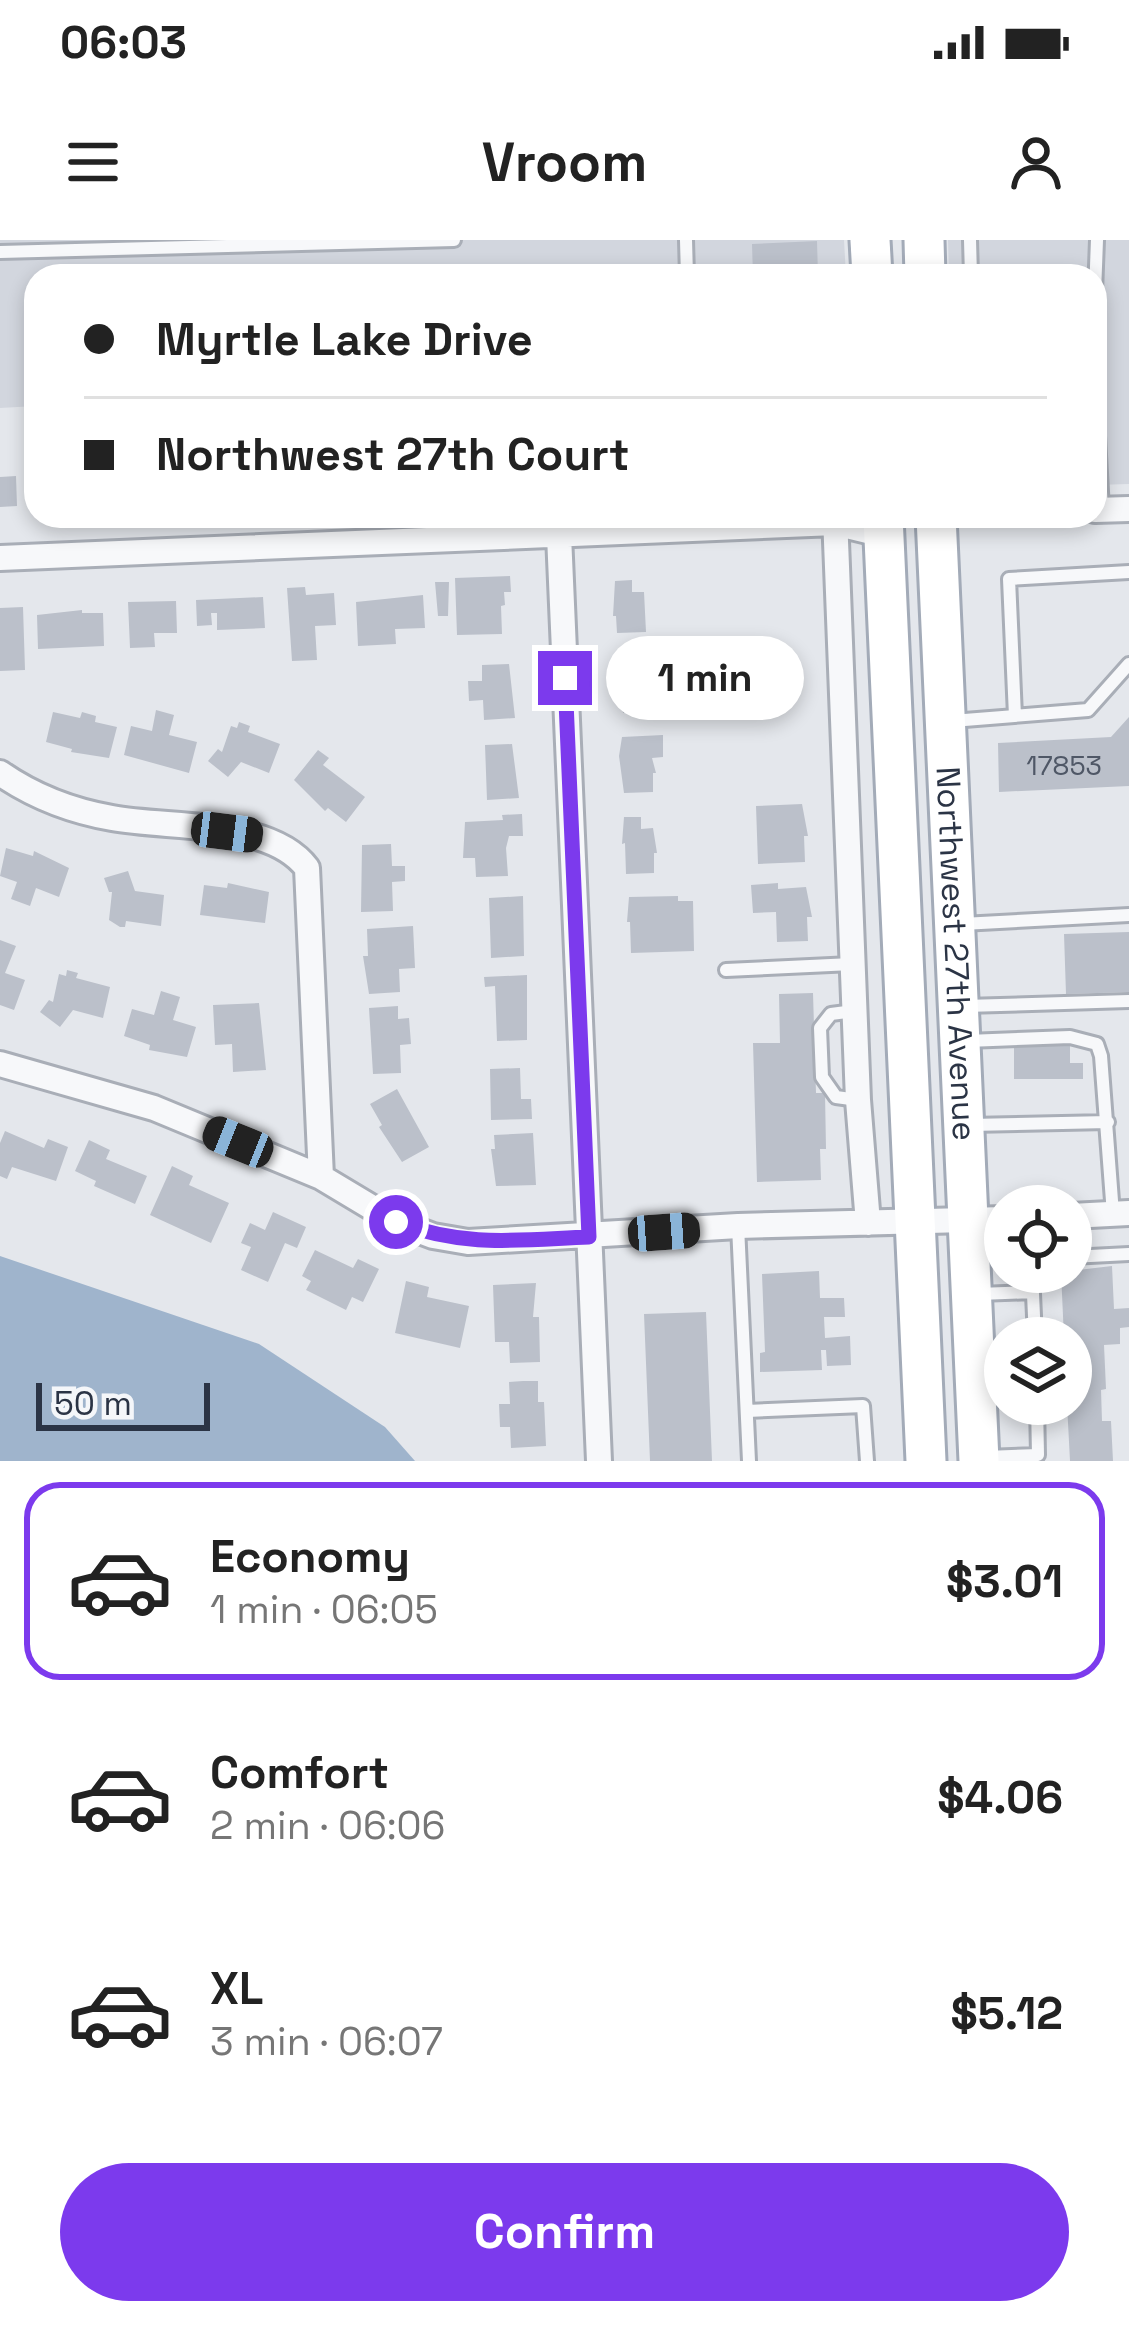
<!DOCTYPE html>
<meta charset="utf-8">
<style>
body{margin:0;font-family:"Space Grotesk",sans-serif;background:#f2f2f2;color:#222;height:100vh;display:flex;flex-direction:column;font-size:45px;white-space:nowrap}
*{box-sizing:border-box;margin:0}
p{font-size:39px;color:#767676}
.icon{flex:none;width:66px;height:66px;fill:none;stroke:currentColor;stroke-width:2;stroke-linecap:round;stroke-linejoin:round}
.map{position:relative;height:1221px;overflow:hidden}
.panel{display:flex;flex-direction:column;background:#fff;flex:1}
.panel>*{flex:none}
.top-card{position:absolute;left:24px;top:24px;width:1083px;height:264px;border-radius:36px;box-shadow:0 6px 18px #0003;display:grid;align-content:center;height:264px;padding:0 60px;background:#fff}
.fabs{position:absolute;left:984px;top:945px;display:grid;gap:24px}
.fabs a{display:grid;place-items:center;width:108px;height:108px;border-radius:50%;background:#fff;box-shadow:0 6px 18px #0003;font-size:60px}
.scale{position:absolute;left:36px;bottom:30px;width:174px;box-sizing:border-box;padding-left:12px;border:6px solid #2b3445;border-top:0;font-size:33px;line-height:42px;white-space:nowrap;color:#2b3445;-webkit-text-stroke:9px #f4f6f9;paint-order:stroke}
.end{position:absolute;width:54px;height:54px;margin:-27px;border:15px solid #7c3aed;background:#fff;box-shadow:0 0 0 6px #fff}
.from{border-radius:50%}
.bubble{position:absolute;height:84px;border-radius:42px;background:#fff;box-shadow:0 6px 18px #0003;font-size:39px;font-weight:800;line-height:84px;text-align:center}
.car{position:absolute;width:36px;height:72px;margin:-36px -18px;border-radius:15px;box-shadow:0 0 9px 3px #0007;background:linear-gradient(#222 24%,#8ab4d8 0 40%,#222 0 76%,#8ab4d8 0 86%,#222 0)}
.top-card b{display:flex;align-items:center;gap:42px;height:114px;font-size:45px}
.top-card b+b{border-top:3px solid #e0e0e0}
.top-card i{width:30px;height:30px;background:#222}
ul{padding:21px 0 0;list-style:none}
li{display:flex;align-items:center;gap:36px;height:198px;margin:0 24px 18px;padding:0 36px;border:6px solid transparent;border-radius:36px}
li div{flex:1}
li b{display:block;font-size:45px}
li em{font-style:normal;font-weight:800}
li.on{border-color:#7c3aed}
li>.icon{width:108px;height:108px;stroke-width:1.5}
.primary-button{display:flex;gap:24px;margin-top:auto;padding:24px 60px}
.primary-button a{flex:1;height:138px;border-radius:72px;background:#7c3aed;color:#fff;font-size:48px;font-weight:800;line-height:138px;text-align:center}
.status{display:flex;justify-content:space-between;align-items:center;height:84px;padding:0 60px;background:#fff;direction:ltr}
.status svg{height:33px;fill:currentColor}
header{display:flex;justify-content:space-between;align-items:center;height:156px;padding:0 60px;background:#fff;font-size:54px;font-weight:800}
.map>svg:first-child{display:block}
</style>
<div class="status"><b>06:03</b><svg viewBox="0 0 49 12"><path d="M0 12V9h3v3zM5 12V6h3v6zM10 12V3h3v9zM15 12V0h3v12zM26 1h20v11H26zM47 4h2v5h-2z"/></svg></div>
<header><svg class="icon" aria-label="menu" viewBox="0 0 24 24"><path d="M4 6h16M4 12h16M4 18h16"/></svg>Vroom<svg class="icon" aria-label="person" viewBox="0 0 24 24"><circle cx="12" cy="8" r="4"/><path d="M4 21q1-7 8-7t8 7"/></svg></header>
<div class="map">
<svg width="1129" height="1221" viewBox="0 0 1129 1221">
<rect width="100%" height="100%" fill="#e4e7ec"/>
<!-- built -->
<path fill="#d2d6de" d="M0 0H844L846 36H36V166L0 168Z
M948 0H1129V244L1095 245V36H949Z"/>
<!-- water -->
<path fill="#9fb4cc" d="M0 1016 259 1104 385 1187 415 1221H0Z"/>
<!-- building -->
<path fill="#bbc0ca" d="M817 1 818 36H753L752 4Z
M16 236 17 266 0 267V237Z
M510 336 511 352H504L505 365 501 366 502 394 457 395 455 338Z
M632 340V352H644L646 392 617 393 616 376H613L615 341Z
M435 342H449L448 376H438Z
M305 347 306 355 334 353 336 385 315 386 317 420 292 421 287 348Z
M423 355 425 388 395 389 396 404 358 406 356 362Z
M263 357 265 388 217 390V373H211L212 385 197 386 196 360Z
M176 361 177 393H154L155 407 130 408 128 362Z
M23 367 25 430 0 431V368Z
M82 370V373H103L104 406 38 409 37 375Z
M649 405 654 448 652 472 623 473 618 429H621V417H625V406Z
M790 420 795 437H791L792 460 765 461 764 450 750 451 755 434H763V422Z
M509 424 515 478 484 480 483 460 469 461 468 441H482V425Z
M156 470 174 475 169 495 197 502 189 533 124 515 131 486 152 491Z
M53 472 80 478 82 472 96 476 95 482 117 487 109 518 71 512 72 509 46 502Z
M1129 477V546L999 552 998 503 1111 497Z
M239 482 250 486 248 492 280 504 269 533 241 522 228 537 208 521 218 509 222 512 231 486 237 488Z
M663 495V517L652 518 656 533H653V552L624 553 619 516 622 497Z
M512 504 519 558 487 560 485 505Z
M318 510 329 518 323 525 365 557 346 582 328 568 325 571 294 540Z
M802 564 808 596H804L805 622 758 624 756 566Z
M522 574 523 596H509L506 608 508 636 476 637 475 618H463L465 582 503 580 502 575Z
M624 577H641V589L653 588 657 613H654V633L626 634 625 603 622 604Z
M391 604 392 626H405V641L392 642 393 671 361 672 362 605Z
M6 608 33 616 34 611 69 628 59 657 36 648 30 666 11 659 17 642 0 636Z
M128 631 135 651 164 655 161 686 126 681 125 687H120L109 680 112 652H109L104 638Z
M228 643 269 652 265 683 200 675 204 645 227 648Z
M778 643V649L806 647 812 677H807L808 701 777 702 776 672 753 673 751 645Z
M523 656 524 716 491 718 489 658Z
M678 656V661H693L694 711 631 713 630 682H627L629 657Z
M413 686 415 728 399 729 400 752 369 754 363 716H368L367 689Z
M1129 692V752L1066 754 1064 694Z
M0 700 16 706 5 733 25 740 14 770 0 765Z
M67 730 78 733 76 738 110 747 103 778 73 770 60 787 40 772 49 760 53 762 59 734 66 736Z
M527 735V800L497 801 495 746 485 747 484 737Z
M161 751 180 757 173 780 196 787 187 817 149 810 150 805 124 796 132 769 154 775Z
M813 753 816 853H825L826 909H820L821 940 757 942 753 803H780L779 754Z
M259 763 266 830 233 832 232 804 215 805 213 765Z
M398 766V779L409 778 411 804 400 805 401 833 373 834 369 768Z
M1014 799H1070V823H1083V839H1014Z
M520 828 521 859H531L532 879 491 880 490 829Z
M397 849 429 907 402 922 379 887 382 885 370 864Z
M5 891 44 908 48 899 68 907 56 941 12 927 7 939 0 936V903Z
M533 893 536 945 496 946 491 909H495L494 895Z
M89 900 110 910 106 919 147 936 135 964 94 946 96 941 75 931Z
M172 926 193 936 189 945 229 963 211 1003 150 975Z
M273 972 306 987 297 1008 285 1003 268 1042 241 1030 251 1007 241 1003 250 983 265 990Z
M315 1010 353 1028 358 1019 379 1029 363 1062 352 1057 346 1070 306 1050 311 1041 302 1036Z
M1112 1026 1114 1069 1129 1068V1087L1120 1088V1104L1104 1105 1106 1149 1101 1150 1102 1181H1111L1113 1221H1070L1067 1164H1071V1098H1064L1061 1032Z
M819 1031 820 1058H844L845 1077H824L825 1098 850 1096 851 1125 827 1126 826 1110H821L822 1130 760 1132V1113L765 1112 762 1034Z
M406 1041 429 1047 427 1057 469 1066 460 1108 395 1093Z
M536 1043 533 1077H539L540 1122 510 1123 509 1102H495L493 1045Z
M706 1072 712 1221H650L644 1074Z
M523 1141H538V1162H544L546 1206 511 1208 510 1187H500L499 1164H510L509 1142Z"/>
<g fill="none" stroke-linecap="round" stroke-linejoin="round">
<!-- lane casing -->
<g stroke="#a9aeb7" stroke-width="18">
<path id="lane" d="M686 0 687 36
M970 0 971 36
M0 12 454 0
M1095 53 1097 0
M1095 140 1102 270
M1015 476 1009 339 1129 332
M952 481 1088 470 1129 424
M962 684 1129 675
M726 730 852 724
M965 766 1129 761
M854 771 831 774 820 788 822 837 836 857 858 860
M967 801 1070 797 1097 804 1101 816 1113 974
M970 885 1108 882
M738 986 749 1221
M1071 1017 1129 1014
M1032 1032 1035 1098
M979 1054 1033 1052
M747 1171 863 1166 867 1221
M986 1217 1038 1215 1037 1164"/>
</g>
<!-- street casing -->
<g stroke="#a9aeb7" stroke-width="30">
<path id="street" d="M1095 270 1129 269
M835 276 858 860 868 983
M559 295 599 1221
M0 318 835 283 884 295
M0 533C33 556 72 571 112 578 170 589 270 579 307 628L321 937
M0 824 154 868 321 937 396 982 433 996 468 1002 738 986 1005 979
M1071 976 1129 973"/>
</g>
<!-- primary casing -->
<g stroke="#a3abb8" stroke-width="45">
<g id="primary">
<path d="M870 0 872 36"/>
<path d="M924 0 925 36"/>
<path d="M883 276 926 1221"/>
<path id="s1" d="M936 276 979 1221"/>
</g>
</g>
<!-- lane -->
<use href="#lane" stroke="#f7f8fa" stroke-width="12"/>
<!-- street -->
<use href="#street" stroke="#f7f8fa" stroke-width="24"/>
<!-- primary -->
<use href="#primary" stroke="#fff" stroke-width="39"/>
</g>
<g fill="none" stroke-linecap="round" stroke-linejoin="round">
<!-- route -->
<path stroke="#7c3aed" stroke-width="15" d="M396 982C466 1008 517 1000 589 997L565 438"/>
</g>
<g text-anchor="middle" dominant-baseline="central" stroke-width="12" stroke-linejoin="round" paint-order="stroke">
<!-- number labels -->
<g font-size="27" fill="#4f5766">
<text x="1064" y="525">17853</text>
</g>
<!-- street labels -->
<g font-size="33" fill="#2b3445" stroke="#f4f6f9">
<text stroke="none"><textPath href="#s1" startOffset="438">Northwest 27th Avenue</textPath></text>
</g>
</g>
</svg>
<div class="fabs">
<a><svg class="icon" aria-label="locate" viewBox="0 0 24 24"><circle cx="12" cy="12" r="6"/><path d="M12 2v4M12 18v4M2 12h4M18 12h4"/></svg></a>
<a><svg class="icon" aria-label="layers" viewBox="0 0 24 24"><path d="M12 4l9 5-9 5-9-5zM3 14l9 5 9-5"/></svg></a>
</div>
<div class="scale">50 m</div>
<i class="end from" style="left:396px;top:982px"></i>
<i class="end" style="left:565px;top:438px"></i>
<div class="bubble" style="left:606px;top:396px;width:198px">1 min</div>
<i class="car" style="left:227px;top:592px;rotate:97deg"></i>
<i class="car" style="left:238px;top:902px;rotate:292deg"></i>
<i class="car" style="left:664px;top:992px;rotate:86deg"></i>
<div class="top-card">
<b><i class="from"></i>Myrtle Lake Drive</b>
<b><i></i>Northwest 27th Court</b>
</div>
</div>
<section class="panel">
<ul>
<li class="on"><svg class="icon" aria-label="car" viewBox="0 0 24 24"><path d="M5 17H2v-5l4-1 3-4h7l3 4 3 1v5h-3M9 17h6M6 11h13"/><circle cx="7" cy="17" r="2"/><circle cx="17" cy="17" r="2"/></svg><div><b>Economy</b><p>1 min · 06:05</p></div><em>$3.01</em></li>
<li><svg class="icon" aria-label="car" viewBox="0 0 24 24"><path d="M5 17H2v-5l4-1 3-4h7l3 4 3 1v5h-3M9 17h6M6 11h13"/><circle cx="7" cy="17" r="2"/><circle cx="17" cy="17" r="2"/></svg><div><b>Comfort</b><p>2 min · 06:06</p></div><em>$4.06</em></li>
<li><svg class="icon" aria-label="car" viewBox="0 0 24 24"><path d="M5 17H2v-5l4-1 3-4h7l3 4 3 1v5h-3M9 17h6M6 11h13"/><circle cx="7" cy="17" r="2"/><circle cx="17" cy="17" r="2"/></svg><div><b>XL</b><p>3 min · 06:07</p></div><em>$5.12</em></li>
</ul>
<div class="primary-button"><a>Confirm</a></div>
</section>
